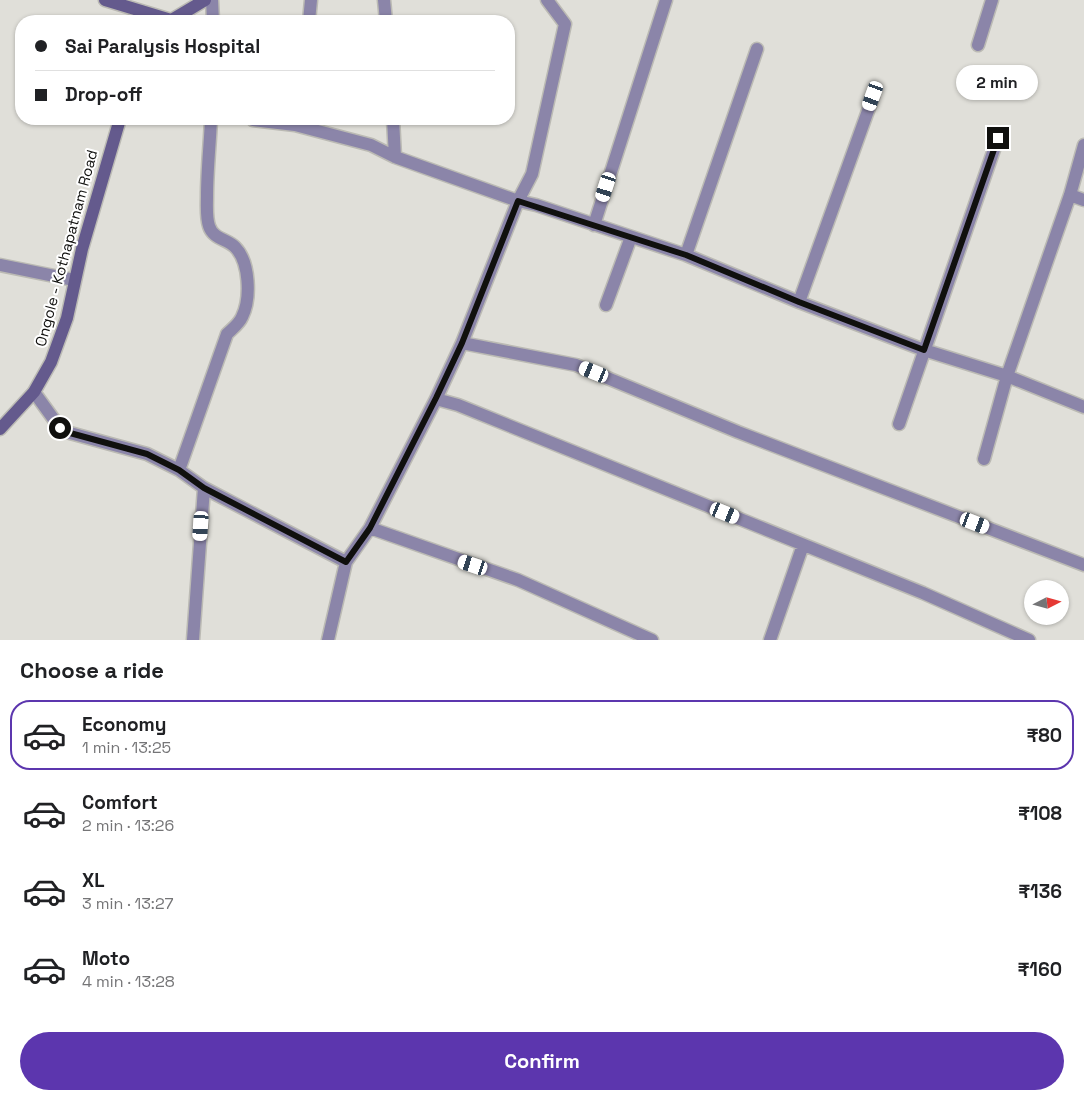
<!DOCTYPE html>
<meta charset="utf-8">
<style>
body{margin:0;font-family:"Space Grotesk",sans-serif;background:#f2f2f2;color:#202124;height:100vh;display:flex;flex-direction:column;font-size:19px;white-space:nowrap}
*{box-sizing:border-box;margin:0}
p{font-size:16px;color:#757577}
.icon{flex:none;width:28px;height:28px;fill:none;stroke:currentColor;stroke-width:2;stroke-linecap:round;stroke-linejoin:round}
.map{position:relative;height:640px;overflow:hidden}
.sheet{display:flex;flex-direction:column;background:#fff;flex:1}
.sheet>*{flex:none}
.hud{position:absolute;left:15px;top:15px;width:500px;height:110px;border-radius:20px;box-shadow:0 1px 4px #0004;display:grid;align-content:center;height:110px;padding:0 20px;background:#fff}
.needle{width:32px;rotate:84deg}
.controls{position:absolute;left:1024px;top:580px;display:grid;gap:10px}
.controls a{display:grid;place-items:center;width:45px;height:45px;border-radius:50%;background:#fff;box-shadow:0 1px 4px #0004;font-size:25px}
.end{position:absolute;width:22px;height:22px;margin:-11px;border:6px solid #10100e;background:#fff;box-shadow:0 0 0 2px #fff}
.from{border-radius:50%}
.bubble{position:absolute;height:35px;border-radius:18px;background:#fff;box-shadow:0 1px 4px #0004;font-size:16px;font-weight:800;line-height:35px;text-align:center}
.car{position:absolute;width:15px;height:30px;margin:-15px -8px;border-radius:6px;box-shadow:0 0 4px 1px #0007;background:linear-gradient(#fff 24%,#345 0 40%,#fff 0 76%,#345 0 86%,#fff 0)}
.hud b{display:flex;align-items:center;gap:18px;height:48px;font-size:19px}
.hud b+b{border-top:1px solid #e0e0e0}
.hud i{width:12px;height:12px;background:#202124}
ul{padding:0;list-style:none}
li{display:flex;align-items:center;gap:15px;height:70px;margin:0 10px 8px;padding:0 10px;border:2px solid transparent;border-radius:20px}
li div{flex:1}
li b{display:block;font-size:19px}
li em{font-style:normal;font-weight:800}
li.selected{border-color:#5c36ae}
li>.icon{width:45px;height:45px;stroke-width:1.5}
h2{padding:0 20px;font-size:22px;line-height:60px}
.action{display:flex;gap:10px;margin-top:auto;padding:10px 20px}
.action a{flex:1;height:58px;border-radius:30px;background:#5c36ae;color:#fff;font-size:20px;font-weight:800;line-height:58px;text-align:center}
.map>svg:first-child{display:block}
</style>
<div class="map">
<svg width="1084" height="640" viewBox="0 0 1084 640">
<rect width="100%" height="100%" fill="#e0dfd9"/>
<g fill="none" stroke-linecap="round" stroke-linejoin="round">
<!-- street casing -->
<g stroke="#bbbab4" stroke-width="15">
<path id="street" d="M212 0 213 21
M384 0 386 21
M547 0 565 24 532 174 518 201 536 205 686 255 799 302 924 350 1007 376 1084 407
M309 21 311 0
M978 45 992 0
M393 119 395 157
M253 120 295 125 371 145 395 157 518 201 462 343 436 399 370 528 346 562 328 640
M1070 195 1084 200
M594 225 666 0
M686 255 757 49
M0 265 74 280
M799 302 873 97
M606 305 631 237
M462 343 576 365 738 432 1084 565
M34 392 60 428 70 433 147 454 179 470 204 488 346 562
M436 399 458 405 923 593 1029 640
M899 424 998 138
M984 459 1007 376 1070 195 1084 145
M179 470 227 334C232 329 239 324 242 317 251 299 250 262 235 247 227 239 213 239 209 226 206 217 207 206 207 196 207 170 210 144 211 119
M370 528 518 580 652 640
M193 640 204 488
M770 640 803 545"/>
</g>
<!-- secondary casing -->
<g stroke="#bbbab4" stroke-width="15">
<path id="secondary" d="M105 0 171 20
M170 21 205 0
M0 429 34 392 51 362 67 318 82 249 120 119"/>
</g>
<!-- street -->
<use href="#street" stroke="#8b85a9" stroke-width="12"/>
<!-- secondary -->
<use href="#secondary" stroke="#645a8d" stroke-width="12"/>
</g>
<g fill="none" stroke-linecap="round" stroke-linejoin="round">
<!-- route -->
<path stroke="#10100e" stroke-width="6" d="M60 428 70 433 147 454 179 470 204 488 346 562 370 528 436 398 462 343 518 201 686 255 799 302 924 350 998 138"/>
</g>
<g text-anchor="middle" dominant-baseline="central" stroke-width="4" stroke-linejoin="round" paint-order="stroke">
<!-- street labels -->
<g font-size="15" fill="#10100e" stroke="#fff">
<text transform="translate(66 248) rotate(-75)">Ongole - Kothapatnam Road</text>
</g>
</g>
</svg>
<div class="controls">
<a><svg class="needle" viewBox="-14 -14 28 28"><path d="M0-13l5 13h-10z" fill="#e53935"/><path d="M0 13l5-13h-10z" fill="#757577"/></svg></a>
</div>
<i class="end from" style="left:60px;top:428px"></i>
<i class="end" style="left:998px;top:138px"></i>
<div class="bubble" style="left:956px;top:65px;width:82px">2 min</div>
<i class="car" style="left:873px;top:96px;rotate:200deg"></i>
<i class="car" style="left:606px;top:187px;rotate:198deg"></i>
<i class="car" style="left:594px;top:372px;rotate:292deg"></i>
<i class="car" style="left:725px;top:513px;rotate:112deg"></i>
<i class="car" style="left:975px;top:523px;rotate:111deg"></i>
<i class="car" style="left:201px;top:526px;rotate:184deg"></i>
<i class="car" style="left:473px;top:565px;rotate:288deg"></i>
<div class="hud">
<b><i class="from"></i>Sai Paralysis Hospital</b>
<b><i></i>Drop-off</b>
</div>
</div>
<section class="sheet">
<h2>Choose a ride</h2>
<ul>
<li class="selected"><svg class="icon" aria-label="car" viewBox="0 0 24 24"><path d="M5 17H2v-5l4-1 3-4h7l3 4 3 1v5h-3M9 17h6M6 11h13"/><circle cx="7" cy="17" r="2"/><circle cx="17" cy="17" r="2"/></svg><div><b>Economy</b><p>1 min · 13:25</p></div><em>₹80</em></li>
<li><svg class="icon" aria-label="car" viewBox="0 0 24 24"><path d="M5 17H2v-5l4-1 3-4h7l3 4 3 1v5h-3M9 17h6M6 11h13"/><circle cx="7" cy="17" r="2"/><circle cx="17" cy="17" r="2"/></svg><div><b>Comfort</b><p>2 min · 13:26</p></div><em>₹108</em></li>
<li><svg class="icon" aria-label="car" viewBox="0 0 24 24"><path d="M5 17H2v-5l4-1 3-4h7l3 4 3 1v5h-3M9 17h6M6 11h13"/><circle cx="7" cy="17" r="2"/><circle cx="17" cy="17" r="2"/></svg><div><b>XL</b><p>3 min · 13:27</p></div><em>₹136</em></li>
<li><svg class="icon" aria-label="car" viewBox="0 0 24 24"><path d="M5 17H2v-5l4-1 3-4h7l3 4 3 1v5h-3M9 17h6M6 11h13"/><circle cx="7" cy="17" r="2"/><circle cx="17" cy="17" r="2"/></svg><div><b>Moto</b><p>4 min · 13:28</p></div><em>₹160</em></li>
</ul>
<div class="action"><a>Confirm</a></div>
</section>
